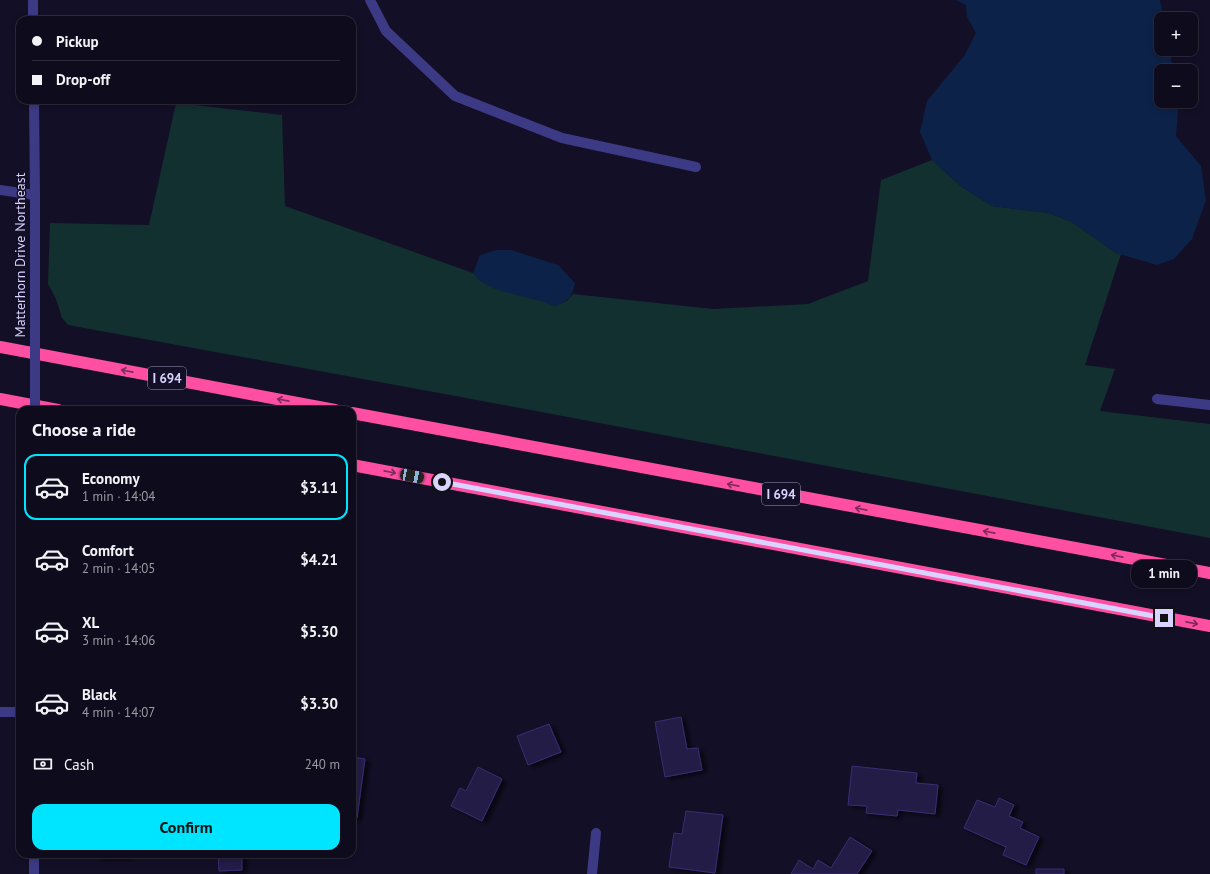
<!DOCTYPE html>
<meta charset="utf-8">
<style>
body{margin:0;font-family:"PT Sans",sans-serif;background:#1c1929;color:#f1f3f6;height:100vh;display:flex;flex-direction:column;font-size:15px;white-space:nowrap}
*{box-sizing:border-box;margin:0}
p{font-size:13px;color:#9b9ba3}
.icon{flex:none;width:22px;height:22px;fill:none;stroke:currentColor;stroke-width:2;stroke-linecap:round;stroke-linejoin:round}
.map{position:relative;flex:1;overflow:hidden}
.drawer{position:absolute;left:16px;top:406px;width:340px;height:452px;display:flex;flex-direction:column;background:#0e0b1c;border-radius:12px;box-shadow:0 2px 6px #0003,0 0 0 1px #2e2b3b}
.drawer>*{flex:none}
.top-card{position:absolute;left:16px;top:16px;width:340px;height:88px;border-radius:12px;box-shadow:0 2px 6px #0003,0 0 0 1px #2e2b3b;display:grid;align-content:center;height:88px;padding:0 16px;background:#0e0b1c}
.fabs{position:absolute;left:1154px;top:12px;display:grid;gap:8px}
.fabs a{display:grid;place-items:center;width:44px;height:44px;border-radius:8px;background:#0e0b1c;box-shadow:0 2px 6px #0003,0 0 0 1px #2e2b3b;font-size:20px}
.end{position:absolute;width:18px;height:18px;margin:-9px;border:5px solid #d9d4ff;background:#111;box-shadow:0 0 0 2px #111}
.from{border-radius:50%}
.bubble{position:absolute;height:28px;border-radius:12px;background:#0e0b1c;box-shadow:0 2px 6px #0003,0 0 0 1px #2e2b3b;font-size:13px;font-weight:800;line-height:28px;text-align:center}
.car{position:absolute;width:12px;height:24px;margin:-12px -6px;border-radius:5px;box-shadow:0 0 3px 1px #0007;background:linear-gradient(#222 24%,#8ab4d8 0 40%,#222 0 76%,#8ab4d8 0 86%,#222 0)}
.top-card b{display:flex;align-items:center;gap:14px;height:38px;font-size:15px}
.top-card b+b{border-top:1px solid #2e2b3b}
.top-card i{width:10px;height:10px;background:#f1f3f6}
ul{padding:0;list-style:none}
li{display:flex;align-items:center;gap:12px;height:66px;margin:0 8px 6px;padding:0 8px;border:2px solid transparent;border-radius:12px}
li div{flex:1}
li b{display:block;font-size:15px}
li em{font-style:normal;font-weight:800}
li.selected{border-color:#00e5ff}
li>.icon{width:36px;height:36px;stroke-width:1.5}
h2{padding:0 16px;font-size:18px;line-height:48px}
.pay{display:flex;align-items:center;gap:10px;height:44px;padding:0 16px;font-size:15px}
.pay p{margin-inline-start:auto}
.primary-button{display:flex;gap:8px;margin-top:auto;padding:8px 16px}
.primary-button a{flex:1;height:46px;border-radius:12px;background:#00e5ff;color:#111;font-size:16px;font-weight:800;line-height:46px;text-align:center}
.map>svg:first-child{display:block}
</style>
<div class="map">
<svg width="1210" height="874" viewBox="0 0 1210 874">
<defs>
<filter id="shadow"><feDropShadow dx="4.5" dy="2.5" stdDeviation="2" flood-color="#0009"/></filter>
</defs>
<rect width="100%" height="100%" fill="#130f26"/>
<!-- green -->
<path fill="#12302f" d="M176 103 282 115 285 206 473 273 482 282 543 301 555 306 567 301 573 294 713 309 808 304 868 281 881 180 932 160 962 187 992 206 1049 213 1072 222 1116 253 1121 254 1085 365 1115 369 1100 411 1210 424V538L461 397 68 325 62 318 56 299 48 284 50 223 149 225Z"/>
<!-- water -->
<path fill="#0c2248" d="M956 0H1160L1164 19H1161V49H1169L1174 71H1161V101H1179L1176 136 1201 166 1206 200 1192 239 1174 259 1157 265 1116 253 1072 222 1049 213 992 206 962 187 932 160 920 132 927 101 964 56 976 33 967 17 966 5Z
M497 250H511L558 265 575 283C572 298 569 300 555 306 534 297 499 294 482 282 478 280 476 276 473 273L480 255Z"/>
<!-- building -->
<path fill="#241b47" stroke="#3b2d73" filter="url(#shadow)" d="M681 717 687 749 698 748 702 770 665 777 655 722Z
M549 724 561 752 528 765 517 736Z
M352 757 365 759 357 818H352Z
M852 766 917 773 916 783 938 785 935 814 898 810 897 816 866 813 867 806 848 805Z
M478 767 502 779 482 821 451 806 460 788 466 791Z
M999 798 1014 805 1009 816 1023 822 1020 828 1039 837 1026 865 1003 855 1006 847 964 828 977 800 995 807Z
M686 811 723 815 715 873 669 867 674 833 682 834Z
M850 837 872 851 857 874H791L799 860 813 869 818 860 831 868Z
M99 854H129V856L99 857Z
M218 854H242V870L219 871Z
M1036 869H1064V874H1036Z"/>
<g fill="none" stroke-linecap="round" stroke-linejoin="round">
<!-- minor -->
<path stroke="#3d3a85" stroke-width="10" d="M370 0 386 31 455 96 562 138 696 167
M35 195V273
M1157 399 1210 405
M0 712H20
M34 874V854
M592 874 596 833"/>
<!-- tertiary -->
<path stroke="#3d3a85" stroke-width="10" d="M33 0V20
M0 190 35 195 34 100"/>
<!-- motorway -->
<path stroke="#ff4fa3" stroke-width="12" d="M0 347 335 410
M0 399 58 410
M352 413 1210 573
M352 465 1210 626"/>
<!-- minor-bridge -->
<path stroke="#3d3a85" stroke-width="10" d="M35 273V410"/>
</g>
<!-- one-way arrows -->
<defs><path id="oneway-shaft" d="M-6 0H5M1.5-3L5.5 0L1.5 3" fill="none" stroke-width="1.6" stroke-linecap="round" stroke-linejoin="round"/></defs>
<g stroke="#7d2c5e">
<use href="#oneway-shaft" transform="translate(127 371) rotate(-169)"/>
<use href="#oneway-shaft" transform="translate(283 400) rotate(-169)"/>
<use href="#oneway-shaft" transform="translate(390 472) rotate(11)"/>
<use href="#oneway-shaft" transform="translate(733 485) rotate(-169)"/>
<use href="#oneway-shaft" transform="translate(861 509) rotate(-169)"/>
<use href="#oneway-shaft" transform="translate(989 532) rotate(-169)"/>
<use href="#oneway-shaft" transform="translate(1117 556) rotate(-169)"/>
<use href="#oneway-shaft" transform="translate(1192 623) rotate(11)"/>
</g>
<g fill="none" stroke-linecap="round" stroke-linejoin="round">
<!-- route -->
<path stroke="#d9d4ff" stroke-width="5" d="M442 482 1164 618"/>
</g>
<g text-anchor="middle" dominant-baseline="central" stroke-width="3" stroke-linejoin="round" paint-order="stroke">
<!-- shield labels -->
<g fill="#130f26" stroke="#9e99be" stroke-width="1">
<rect x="148" y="367" width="38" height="22" rx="3"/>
<rect x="762" y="483" width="38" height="22" rx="3"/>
</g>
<g font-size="13" font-weight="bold" fill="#d9d4ff">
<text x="167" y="378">I 694</text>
<text x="781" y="494">I 694</text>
</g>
<!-- street labels -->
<g font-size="14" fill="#d9d4ff" stroke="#130f26">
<text transform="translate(20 255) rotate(-90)">Matterhorn Drive Northeast</text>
</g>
</g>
</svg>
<div class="fabs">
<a>+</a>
<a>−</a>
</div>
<i class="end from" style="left:442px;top:482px"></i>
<i class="end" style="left:1164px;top:618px"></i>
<div class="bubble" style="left:1131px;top:560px;width:66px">1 min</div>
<i class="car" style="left:412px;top:476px;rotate:101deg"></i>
<div class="top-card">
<b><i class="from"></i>Pickup</b>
<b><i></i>Drop-off</b>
</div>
<section class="drawer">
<h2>Choose a ride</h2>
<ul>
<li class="selected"><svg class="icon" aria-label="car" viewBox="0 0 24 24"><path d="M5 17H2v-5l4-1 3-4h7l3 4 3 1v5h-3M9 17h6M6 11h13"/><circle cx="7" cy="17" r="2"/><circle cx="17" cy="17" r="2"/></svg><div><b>Economy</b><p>1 min · 14:04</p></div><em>$3.11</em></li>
<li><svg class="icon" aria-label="car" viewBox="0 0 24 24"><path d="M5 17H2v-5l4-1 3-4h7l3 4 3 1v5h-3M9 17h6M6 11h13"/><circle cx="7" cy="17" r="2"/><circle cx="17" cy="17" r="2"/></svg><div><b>Comfort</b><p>2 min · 14:05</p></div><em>$4.21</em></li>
<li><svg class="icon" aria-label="car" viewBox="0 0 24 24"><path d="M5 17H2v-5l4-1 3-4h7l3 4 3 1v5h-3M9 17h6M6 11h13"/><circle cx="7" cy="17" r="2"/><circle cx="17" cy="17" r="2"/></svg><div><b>XL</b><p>3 min · 14:06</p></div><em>$5.30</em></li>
<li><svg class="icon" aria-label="car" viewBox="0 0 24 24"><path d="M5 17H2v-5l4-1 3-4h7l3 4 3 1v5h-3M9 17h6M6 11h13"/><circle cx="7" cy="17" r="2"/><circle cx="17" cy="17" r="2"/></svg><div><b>Black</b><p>4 min · 14:07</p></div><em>$3.30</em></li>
</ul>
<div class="pay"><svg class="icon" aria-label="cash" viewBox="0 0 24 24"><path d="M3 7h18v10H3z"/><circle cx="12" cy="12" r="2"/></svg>Cash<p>240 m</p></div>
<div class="primary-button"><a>Confirm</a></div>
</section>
</div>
